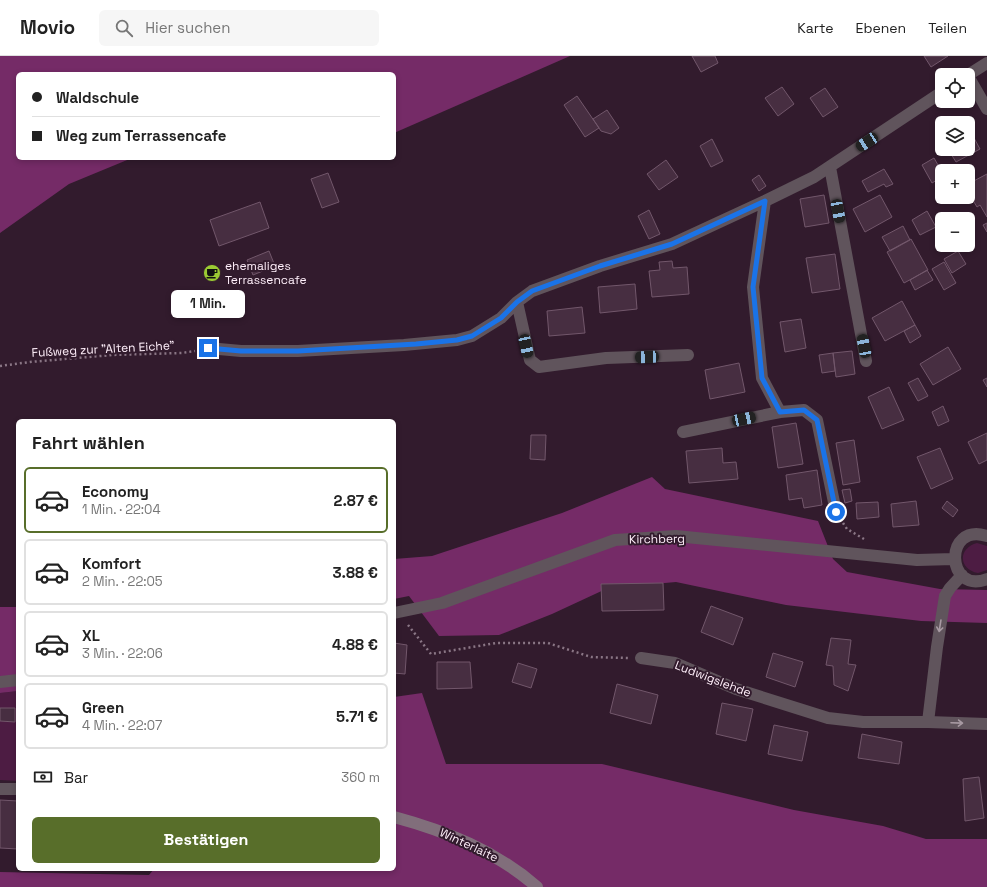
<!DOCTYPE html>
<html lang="de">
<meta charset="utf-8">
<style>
body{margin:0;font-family:"Space Grotesk",sans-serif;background:#f6f6f6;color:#222;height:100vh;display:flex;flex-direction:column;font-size:15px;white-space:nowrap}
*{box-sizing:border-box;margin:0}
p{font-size:13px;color:#767676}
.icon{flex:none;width:22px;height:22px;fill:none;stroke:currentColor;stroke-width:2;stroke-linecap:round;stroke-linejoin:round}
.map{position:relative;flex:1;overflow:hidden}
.side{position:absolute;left:16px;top:363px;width:380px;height:452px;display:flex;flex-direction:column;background:#fff;border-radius:6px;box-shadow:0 2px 6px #0003}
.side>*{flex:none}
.guide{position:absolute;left:16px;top:16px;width:380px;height:88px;border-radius:6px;box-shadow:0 2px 6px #0003;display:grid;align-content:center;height:88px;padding:0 16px;background:#fff}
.buttons{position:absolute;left:935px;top:12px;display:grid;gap:8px}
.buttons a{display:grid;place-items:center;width:40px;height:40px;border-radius:6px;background:#fff;box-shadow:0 2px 6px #0003;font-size:20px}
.end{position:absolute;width:18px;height:18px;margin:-9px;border:5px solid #1a73e8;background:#fff;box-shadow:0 0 0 2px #fff}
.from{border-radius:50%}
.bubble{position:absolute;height:28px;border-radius:6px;background:#fff;box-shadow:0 2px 6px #0003;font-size:13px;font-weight:800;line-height:28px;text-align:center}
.car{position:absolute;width:12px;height:24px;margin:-12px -6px;border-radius:5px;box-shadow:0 0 3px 1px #0007;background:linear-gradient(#222 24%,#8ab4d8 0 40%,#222 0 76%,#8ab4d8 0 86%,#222 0)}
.guide b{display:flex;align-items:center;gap:14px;height:38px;font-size:15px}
.guide b+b{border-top:1px solid #e0e0e0}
.guide i{width:10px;height:10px;background:#222}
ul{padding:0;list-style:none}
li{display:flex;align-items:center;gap:12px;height:66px;margin:0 8px 6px;padding:0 8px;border:2px solid #e0e0e0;border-radius:6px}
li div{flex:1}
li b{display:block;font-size:15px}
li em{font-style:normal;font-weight:800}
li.selected{border-color:#586e2a}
li>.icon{width:36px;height:36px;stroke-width:1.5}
h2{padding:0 16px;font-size:18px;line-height:48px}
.pay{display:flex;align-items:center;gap:10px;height:44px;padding:0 16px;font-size:15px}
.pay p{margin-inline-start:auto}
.button{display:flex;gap:8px;margin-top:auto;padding:8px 16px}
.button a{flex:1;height:46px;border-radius:6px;background:#586e2a;color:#fff;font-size:16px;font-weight:800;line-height:46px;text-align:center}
header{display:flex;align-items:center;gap:24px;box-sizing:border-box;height:56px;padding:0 20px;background:#fff;border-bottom:1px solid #e0e0e0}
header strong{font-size:19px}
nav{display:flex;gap:22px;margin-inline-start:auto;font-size:14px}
.search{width:280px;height:36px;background:#f6f6f6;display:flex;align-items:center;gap:10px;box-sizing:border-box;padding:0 14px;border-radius:6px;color:#767676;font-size:15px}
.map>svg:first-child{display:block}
</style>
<header>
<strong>Movio</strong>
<div class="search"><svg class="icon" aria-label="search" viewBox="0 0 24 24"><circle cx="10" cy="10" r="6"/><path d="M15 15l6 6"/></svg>Hier suchen</div>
<nav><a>Karte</a><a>Ebenen</a><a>Teilen</a></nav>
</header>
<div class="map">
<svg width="987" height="831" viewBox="0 0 987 831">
<rect width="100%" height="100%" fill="#321b2d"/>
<!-- green -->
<path fill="#4d1c43" d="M977 487 987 490V514L978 517C958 513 958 492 977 487Z
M18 635V725L0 724V637Z"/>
<!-- forest -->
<path fill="#752b67" d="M0 0H570L394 77V18H18V102H132L69 128 0 177Z
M652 421 665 433 818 465 833 503 847 516 940 533 987 534V567L921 565 786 549 676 526 608 532 552 558 499 579 439 580 409 540 394 543V503L432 500 562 457Z
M0 551H18V635L0 637Z
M422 637 446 708H602L794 754 883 770 926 783H987V831H0V816L149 819 154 813H394V641Z"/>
<!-- building -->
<path fill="#472e41" stroke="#72576b" d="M692 0H715L718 7 701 16Z
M924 0H948L931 11Z
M782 31 794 48 778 60 765 42Z
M825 32 838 51 823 61 810 42Z
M577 40 599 72 585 81 564 49Z
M607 54 619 72 611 78 601 75 593 63Z
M968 71 980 93 956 106 948 93H968Z
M712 83 723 105 711 111 700 90Z
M934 102 942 116V121L932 127 922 109Z
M666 104 678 121 659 134 647 118Z
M884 113 893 128 886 131 884 128 868 136 862 125Z
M328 117 339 146 322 152 311 123Z
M987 118V161L980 149 977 151 968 136V128Z
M759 119 766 130 759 135 752 124Z
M824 139 829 167 805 171 800 143Z
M880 139 892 161 865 176 853 153Z
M260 146 269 172 219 190 210 164Z
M649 154 660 178 649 183 638 160Z
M927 155 936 171 920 179 912 164Z
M987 167V176L983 169Z
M903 170 910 184 890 195 882 181Z
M911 183 928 214 904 227 887 196Z
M269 195 275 210 253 219 247 204Z
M958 195 966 208 952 217 944 203Z
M835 198 840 233 812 237 806 202Z
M672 205 673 212 687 211 689 238 652 241 649 215 660 214 659 206Z
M944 206 956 227 944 234 932 213Z
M927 214 933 224 915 234 910 224Z
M635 228 637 253 600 257 598 231Z
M902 245 915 269 885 285 872 262Z
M582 251 585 277 549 280 547 255Z
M801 263 806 292 785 296 780 266Z
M915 269 921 280 910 287 904 275Z
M948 291 961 313 933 329 920 308Z
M852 295 855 318 836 321 833 297Z
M833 297 835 315 822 317 819 299Z
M739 307 745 336 710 343 705 314Z
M918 322 928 340 918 345 908 327Z
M987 322V331L983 324Z
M889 331 904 364 882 373 868 341Z
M943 350 949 365 938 370 932 356Z
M796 367 803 408 778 412 772 371Z
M987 377V404L979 408 968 386Z
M531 379H546L545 404 530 403Z
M854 384 860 426 843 429 836 387Z
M722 392 723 407 736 406 738 423 689 427 686 395Z
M940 392 953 423 931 433 917 401Z
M817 414 822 449 804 452 802 442 789 444 786 419Z
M850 433 852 445 845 447 842 434Z
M916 445 919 469 893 471 891 448Z
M947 445 958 454 953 461 942 452Z
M878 446 879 461 857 463 856 447Z
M663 527 664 554 602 555 601 528Z
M711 550 743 562 733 589 701 576Z
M831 582 851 584 848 608 856 609 848 635 834 629 833 610 826 609Z
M394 587 407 589 405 618 394 617Z
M773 597 803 606 795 631 766 621Z
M437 606H470L472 632 437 633Z
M518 607 537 613 531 632 512 626Z
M617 628 658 639 651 668 610 657Z
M722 647 753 653 746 685 716 678Z
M0 652H15V666L0 665Z
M774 669 808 676 802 705 768 698Z
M862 678 902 686 899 708 858 702Z
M979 721 984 762 965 765 963 723Z
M0 744 18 745V793L0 792Z"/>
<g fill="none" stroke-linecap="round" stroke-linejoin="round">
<!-- path -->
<path stroke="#8a7685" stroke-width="2.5" stroke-dasharray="2 3" stroke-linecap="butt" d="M0 310 30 306 112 299 182 297 195 295
M843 467 847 473 864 483
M408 569 431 598 496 587H548L591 601 628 602"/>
<!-- street -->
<path stroke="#60545c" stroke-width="12" d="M968 19 987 7
M968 20 987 53
M830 111 866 305
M765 145 753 231 762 322 780 356
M517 246 530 304 539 311 606 302 688 299
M208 292 241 295H298L404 289 457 284 472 280 501 262 517 246 532 235 600 210 672 188 765 145 814 121 942 36
M683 376 780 356 804 354 817 364 836 456
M987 480C943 466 946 539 987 523
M394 557 442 547 615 484 676 480 917 504 954 503
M641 602 675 607 736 633 828 662 863 666H928L987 668
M0 626 18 624
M928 666 937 591 945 540 950 532 962 519
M0 733H18"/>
<!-- secondary -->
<path stroke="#816e7b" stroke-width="12" d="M394 761C446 775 496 795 537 831"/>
</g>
<!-- one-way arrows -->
<defs><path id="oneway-shaft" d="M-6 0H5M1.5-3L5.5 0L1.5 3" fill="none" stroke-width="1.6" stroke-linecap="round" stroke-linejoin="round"/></defs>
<g stroke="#a89aa3">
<use href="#oneway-shaft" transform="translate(940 570) rotate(99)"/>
<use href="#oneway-shaft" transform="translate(957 667) rotate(2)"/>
</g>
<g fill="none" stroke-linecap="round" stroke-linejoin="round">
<!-- route -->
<path stroke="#1a73e8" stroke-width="5" d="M208 292 241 295H298L416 288 457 284 472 280 501 262 517 246 532 235 600 210 672 188 765 145 753 231 762 322 780 356 804 354 817 364 836 456"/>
</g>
<!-- icons -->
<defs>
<g id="cafe-disc" transform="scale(0.9)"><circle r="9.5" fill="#9bcb33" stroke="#321b2d"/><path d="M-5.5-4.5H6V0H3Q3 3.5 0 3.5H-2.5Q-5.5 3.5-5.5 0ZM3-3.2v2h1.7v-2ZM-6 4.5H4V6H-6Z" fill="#111"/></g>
</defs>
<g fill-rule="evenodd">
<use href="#cafe-disc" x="212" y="217"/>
</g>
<g text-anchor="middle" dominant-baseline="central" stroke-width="4" stroke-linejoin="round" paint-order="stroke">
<!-- poi labels -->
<g font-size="12" fill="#ffeffa" stroke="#321b2d" text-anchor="start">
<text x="225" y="210">ehemaliges<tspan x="225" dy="14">Terrassencafe</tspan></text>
</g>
<!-- street labels -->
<g font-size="12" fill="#ffeffa" stroke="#321b2d">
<text transform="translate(103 293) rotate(-3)">Fußweg zur "Alten Eiche"</text>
<text transform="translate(657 483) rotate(-1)">Kirchberg</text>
<text transform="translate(713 623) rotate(21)">Ludwigslehde</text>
<text transform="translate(469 789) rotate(25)">Winterlaite</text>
</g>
</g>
</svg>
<div class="buttons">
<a><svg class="icon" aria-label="locate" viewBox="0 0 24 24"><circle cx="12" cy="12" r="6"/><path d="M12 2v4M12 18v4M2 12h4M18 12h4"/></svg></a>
<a><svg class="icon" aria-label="layers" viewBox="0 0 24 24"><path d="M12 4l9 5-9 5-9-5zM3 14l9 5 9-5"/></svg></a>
<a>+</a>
<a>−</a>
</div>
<i class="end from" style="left:836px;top:456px"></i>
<i class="end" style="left:208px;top:292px"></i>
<div class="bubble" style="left:171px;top:234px;width:74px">1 Min.</div>
<i class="car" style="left:867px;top:86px;rotate:237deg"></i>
<i class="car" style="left:838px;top:155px;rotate:169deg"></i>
<i class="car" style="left:526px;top:290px;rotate:168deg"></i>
<i class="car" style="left:864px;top:290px;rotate:349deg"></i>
<i class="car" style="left:647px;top:301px;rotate:268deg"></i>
<i class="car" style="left:744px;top:363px;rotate:78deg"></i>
<div class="guide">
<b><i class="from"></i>Waldschule</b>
<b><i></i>Weg zum Terrassencafe</b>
</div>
<section class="side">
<h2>Fahrt wählen</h2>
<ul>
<li class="selected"><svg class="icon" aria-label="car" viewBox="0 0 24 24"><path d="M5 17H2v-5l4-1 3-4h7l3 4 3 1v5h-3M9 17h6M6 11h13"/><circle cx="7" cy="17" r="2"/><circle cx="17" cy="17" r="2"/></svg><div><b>Economy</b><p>1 Min. · 22:04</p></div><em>2.87 €</em></li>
<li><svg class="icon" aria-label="car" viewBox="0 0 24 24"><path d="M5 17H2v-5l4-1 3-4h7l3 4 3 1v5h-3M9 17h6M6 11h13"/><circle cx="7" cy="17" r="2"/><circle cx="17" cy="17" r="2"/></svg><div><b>Komfort</b><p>2 Min. · 22:05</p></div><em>3.88 €</em></li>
<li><svg class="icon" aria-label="car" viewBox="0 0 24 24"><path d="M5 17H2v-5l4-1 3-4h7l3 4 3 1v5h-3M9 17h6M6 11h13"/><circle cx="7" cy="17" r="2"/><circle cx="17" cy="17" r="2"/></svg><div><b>XL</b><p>3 Min. · 22:06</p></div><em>4.88 €</em></li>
<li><svg class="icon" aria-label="car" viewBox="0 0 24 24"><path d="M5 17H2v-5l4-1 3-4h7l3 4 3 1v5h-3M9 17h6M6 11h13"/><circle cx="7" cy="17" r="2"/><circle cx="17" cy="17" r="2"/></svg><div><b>Green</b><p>4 Min. · 22:07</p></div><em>5.71 €</em></li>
</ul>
<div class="pay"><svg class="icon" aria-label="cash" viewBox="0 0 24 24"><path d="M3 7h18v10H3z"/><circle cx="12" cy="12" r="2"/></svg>Bar<p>360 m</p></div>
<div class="button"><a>Bestätigen</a></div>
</section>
</div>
